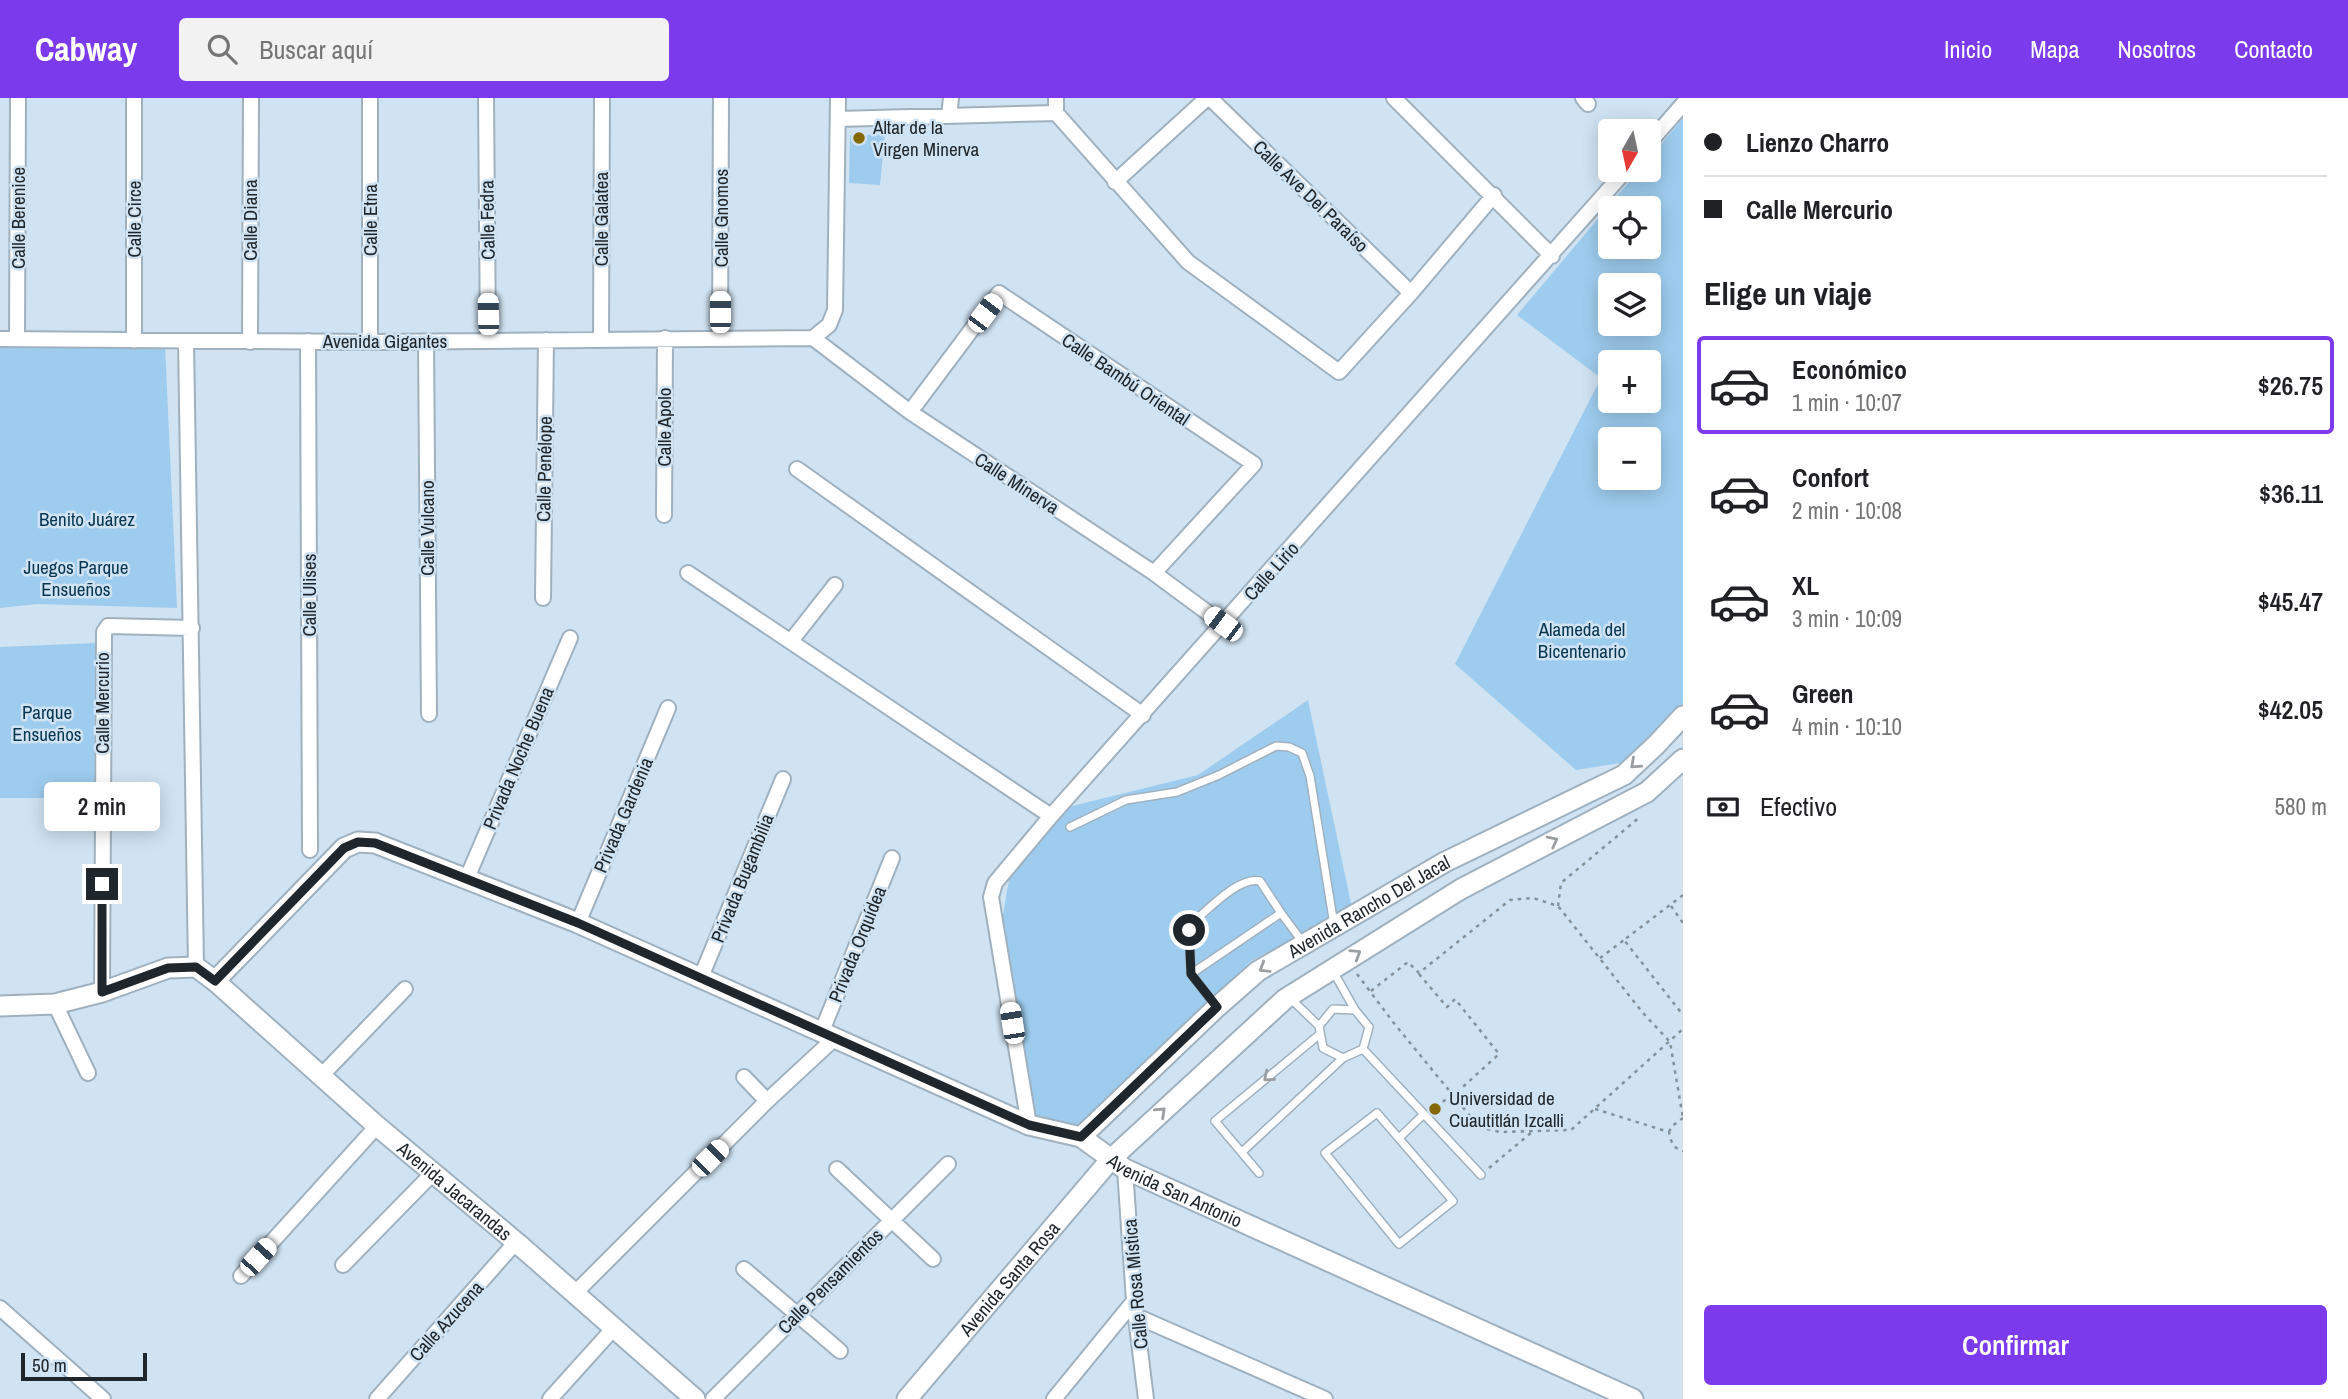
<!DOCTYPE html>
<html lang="es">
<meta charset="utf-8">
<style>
body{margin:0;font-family:"Archivo Narrow",sans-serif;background:#f2f2f2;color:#202124;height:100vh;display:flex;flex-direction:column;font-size:26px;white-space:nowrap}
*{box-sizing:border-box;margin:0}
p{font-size:23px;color:#757577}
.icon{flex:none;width:38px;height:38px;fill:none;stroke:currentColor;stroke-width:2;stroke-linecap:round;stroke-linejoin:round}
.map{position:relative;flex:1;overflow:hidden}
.details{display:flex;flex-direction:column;background:#fff;width:665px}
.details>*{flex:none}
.guide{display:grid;align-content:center;height:154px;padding:0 21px;background:#fff}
.needle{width:46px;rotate:189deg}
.fabs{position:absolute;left:1598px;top:21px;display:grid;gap:14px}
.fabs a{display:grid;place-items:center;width:63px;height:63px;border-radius:7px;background:#fff;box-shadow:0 4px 18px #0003;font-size:35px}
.scale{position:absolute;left:21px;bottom:18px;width:126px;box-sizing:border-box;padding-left:7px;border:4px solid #20272c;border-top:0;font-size:19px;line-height:24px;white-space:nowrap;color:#20272c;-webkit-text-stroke:5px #d0e3f2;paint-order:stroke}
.end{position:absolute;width:32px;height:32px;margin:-16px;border:9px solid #20272c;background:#fff;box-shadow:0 0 0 4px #fff}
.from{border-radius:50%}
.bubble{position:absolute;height:49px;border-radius:7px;background:#fff;box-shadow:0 4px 18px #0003;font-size:23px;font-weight:600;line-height:49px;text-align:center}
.car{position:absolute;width:21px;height:42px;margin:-21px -10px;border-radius:9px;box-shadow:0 0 5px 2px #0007;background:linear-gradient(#fff 24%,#345 0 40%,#fff 0 76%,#345 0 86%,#fff 0)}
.guide b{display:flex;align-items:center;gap:24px;height:66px;font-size:26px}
.guide b+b{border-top:2px solid #e0e0e0}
.guide i{width:18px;height:18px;background:#202124}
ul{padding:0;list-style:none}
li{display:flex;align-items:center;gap:21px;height:98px;margin:0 14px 10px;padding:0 7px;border:4px solid transparent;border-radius:7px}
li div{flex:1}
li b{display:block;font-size:26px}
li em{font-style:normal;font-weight:600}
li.active{border-color:#7c3aed}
li>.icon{width:63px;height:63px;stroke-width:1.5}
h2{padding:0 21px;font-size:32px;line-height:84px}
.pay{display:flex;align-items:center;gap:18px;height:77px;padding:0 21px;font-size:26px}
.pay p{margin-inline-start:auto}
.action{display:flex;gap:14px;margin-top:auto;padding:14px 21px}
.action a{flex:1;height:80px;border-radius:7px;background:#7c3aed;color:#fff;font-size:28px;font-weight:600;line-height:80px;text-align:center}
header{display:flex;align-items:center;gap:42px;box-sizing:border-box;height:98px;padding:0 35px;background:#7c3aed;color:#fff}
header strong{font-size:33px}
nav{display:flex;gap:38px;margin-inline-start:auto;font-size:24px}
.search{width:490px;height:63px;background:#f2f2f2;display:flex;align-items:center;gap:18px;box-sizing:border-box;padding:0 24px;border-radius:7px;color:#757577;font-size:26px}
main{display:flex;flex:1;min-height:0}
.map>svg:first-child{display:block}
</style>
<header>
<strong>Cabway</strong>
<div class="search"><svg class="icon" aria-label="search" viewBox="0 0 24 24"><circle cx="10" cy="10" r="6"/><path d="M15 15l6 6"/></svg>Buscar aquí</div>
<nav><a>Inicio</a><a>Mapa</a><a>Nosotros</a><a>Contacto</a></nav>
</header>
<main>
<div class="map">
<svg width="1683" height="1301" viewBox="0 0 1683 1301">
<rect width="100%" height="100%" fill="#d0e3f2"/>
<!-- green -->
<path fill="#9eccee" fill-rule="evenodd" d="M1683 20V605L1627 664 1576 672 1455 566 1601 280 1517 217 1639 72H1648L1649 61ZM1610 110H1648V149H1610ZM1610 187H1648V226H1610ZM1610 264H1648V303H1610ZM1610 341H1648V380H1610Z
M850 37H885L880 87 849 85Z
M0 245 165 247 177 510 37 506 0 510Z
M95 545 94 700H0V549Z
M1308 602 1352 810 1251 863 1075 1032 1030 1019 1000 834 1010 776 1064 710 1198 677Z"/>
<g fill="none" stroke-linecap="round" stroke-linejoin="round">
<!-- lane casing -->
<g stroke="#9fb1bf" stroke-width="10">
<path id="lane" d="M1070 729 1126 702 1177 694 1219 677 1276 648 1289 649 1302 655 1310 678 1334 827
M1333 873 1355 912
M1191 876 1189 833 1192 825C1209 811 1239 778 1260 783L1281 815
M1289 899 1319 928
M1216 908 1191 876 1281 815 1304 846
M1333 911 1355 912 1369 929 1363 951 1343 960 1323 950 1319 928Z
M1363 951 1481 1077
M1377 1015 1453 1103 1399 1146 1325 1055Z
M1399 1040 1424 1016
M1242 1054 1343 960
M1259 1075 1215 1023 1320 936"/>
</g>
<!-- street casing -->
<g stroke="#9fb1bf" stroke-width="18">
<path id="street" d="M370 0V244
M486 0 488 243
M1210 0 1411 195
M1394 0 1552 158
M1583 0 1588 6
M1056 15 1188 164 1339 274 1411 195 1494 97
M1056 15V0
M949 18 951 0
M838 21 1056 15
M1648 46 1683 6
M1115 84 1207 0
M813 240 910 314 1154 475 1223 526
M813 240 829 227 835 212 838 0
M0 241 370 244 813 240
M17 241 18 0
M601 241 602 0
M720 241 721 0
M134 243V0
M186 243 196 869
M308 243 310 752
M250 244 251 0
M426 244 429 616
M910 314 999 195 1254 366 1154 475
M797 371 1143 617
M664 417 665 240
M688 475 1051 718
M543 500 546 242
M791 543 835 487
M467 780 570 540
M578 825 668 610
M701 879 783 681
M102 894 104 534 108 528 192 530
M55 906 88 975
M822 933 892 760
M321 978 405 891
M744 979 767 1003
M1029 1027 991 799 995 785 1051 718 1626 72
M837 1071 933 1161
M1125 1071 1134 1203 1146 1301
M343 1167 433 1075
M744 1171 840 1253
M241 1178 377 1028
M574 1196 767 1003 836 939
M0 1210 103 1301
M1136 1218 1325 1301
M377 1301 516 1144
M550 1301 613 1231
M713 1301 948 1066
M1054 1301 1134 1203"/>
</g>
<!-- secondary casing -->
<g stroke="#9fb1bf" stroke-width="23">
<g id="secondary">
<path id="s1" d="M215 883 344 750 358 744 375 745 578 825 1029 1027 1081 1039 1125 1071 1633 1301"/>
<path id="s2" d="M0 908 55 906 102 894 168 870 196 869 215 883 377 1028 516 1144 695 1301"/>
<path id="s3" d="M1081 1039 1217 909 1258 873 1445 764 1624 677 1656 647 1683 618"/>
<path id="s4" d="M907 1301 1111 1061 1285 901 1461 791 1647 694 1683 661"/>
</g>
</g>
<!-- path -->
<path stroke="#83919b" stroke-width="2.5" stroke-dasharray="3.5 5" stroke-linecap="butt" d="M1683 797 1624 842 1683 917
M1558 808 1561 785 1640 719
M1671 808 1683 825
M1600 860 1624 842
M1357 876 1393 924 1479 1029 1500 1034 1571 1032 1683 931
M1419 876 1447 909 1455 901 1499 956 1454 997 1432 1010
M1371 893 1408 864 1419 875 1510 802 1533 800 1558 808 1643 915 1670 944 1683 1020
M1595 1011 1669 1034C1671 1044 1673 1050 1683 1053
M1669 1034 1672 1028 1683 1020
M1489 1070 1532 1034"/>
<!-- lane -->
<use href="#lane" stroke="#fff" stroke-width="7"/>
<!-- street -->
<use href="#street" stroke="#fff" stroke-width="14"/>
<!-- secondary -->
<use href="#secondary" stroke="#fff" stroke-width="19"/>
</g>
<!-- one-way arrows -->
<defs><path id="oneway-chevron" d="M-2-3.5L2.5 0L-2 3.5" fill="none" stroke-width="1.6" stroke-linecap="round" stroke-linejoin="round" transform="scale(1.75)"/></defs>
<g stroke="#9b9ea0">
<use href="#oneway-chevron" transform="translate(1635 666) rotate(138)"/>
<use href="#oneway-chevron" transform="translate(1553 743) rotate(-27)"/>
<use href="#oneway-chevron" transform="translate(1356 856) rotate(-32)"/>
<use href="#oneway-chevron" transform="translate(1264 870) rotate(148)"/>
<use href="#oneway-chevron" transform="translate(1268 979) rotate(140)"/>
<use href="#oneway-chevron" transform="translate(1161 1014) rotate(-43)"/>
</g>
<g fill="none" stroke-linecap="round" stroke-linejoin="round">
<!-- route -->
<path stroke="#20272c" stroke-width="9" d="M102 786V894L168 870 196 869 215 883 344 750 358 744 375 745 578 825 1029 1027 1081 1039 1217 909 1191 876 1189 832"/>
</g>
<!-- markers -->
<g fill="#836800" stroke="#d0e3f2" stroke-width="2.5">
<circle cx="859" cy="40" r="7"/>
<circle cx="1435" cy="1011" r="7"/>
</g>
<g text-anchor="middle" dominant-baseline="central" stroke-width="5" stroke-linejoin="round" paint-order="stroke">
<!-- poi labels -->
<g font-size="19" fill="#20272c" stroke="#d0e3f2" text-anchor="start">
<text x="873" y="29">Altar de la<tspan x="873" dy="22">Virgen Minerva</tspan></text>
<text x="1449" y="1000">Universidad de<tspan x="1449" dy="22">Cuautitlán Izcalli</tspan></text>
</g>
<!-- street labels -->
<g font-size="19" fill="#20272c" stroke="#d0e3f2">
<text transform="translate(1311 98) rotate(44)">Calle Ave Del Paraíso</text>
<text transform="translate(18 120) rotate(-90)">Calle Berenice</text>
<text transform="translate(721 120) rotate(-90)">Calle Gnomos</text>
<text transform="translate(134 121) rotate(-90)">Calle Circe</text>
<text transform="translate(601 121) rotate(-90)">Calle Galatea</text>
<text transform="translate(250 122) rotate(-90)">Calle Diana</text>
<text transform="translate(370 122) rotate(-90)">Calle Etna</text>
<text transform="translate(487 122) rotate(-91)">Calle Fedra</text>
<text x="385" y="243">Avenida Gigantes</text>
<text transform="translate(1126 281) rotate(34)">Calle Bambú Oriental</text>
<text transform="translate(664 329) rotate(-90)">Calle Apolo</text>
<text transform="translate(544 371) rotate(-89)">Calle Penélope</text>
<text transform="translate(1017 385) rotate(33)">Calle Minerva</text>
<text transform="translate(427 430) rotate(-90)">Calle Vulcano</text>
<text transform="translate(1271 473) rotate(-48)">Calle Lirio</text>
<text transform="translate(309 497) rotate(-90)">Calle Ulises</text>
<text transform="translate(102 605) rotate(-90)">Calle Mercurio</text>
<text transform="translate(518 660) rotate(-67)">Privada Noche Buena</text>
<text transform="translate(623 717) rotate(-67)">Privada Gardenia</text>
<text transform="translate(742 780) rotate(-68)">Privada Bugambilia</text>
<text stroke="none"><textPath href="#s3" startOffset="371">Avenida Rancho Del Jacal</textPath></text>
<text transform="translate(857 846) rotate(-68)">Privada Orquídea</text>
<text stroke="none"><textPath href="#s1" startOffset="1092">Avenida San Antonio</textPath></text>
<text stroke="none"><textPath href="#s2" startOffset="544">Avenida Jacarandas</textPath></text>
<text stroke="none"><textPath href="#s4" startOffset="158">Avenida Santa Rosa</textPath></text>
<text transform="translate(830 1183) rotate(-45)">Calle Pensamientos</text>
<text transform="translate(1135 1186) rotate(-95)">Calle Rosa Mística</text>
<text transform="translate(446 1223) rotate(-48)">Calle Azucena</text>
</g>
<!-- park labels -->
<g font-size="19" fill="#07344f" stroke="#d0e3f2">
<text x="87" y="421">Benito Juárez</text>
<text x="76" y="469">Juegos Parque<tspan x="76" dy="22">Ensueños</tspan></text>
<text x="1582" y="531">Alameda del<tspan x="1582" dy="22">Bicentenario</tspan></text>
<text x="47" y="614">Parque<tspan x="47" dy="22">Ensueños</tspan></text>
</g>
</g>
</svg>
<div class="fabs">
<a><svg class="needle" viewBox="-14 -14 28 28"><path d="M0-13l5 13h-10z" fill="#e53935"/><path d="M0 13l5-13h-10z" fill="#757577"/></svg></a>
<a><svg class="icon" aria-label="locate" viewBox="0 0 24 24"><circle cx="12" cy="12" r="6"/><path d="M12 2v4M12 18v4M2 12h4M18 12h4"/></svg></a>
<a><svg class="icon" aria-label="layers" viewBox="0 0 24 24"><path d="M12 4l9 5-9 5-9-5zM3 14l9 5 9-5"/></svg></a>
<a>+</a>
<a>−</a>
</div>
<div class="scale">50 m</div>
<i class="end from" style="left:1189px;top:832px"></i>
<i class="end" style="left:102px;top:786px"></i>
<div class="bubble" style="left:44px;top:684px;width:116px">2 min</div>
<i class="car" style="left:720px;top:214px;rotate:0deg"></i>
<i class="car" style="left:985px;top:215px;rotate:37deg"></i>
<i class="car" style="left:488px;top:216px;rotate:359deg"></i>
<i class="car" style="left:1223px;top:526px;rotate:307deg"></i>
<i class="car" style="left:1012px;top:925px;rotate:351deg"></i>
<i class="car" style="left:710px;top:1060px;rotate:45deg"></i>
<i class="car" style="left:258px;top:1159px;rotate:42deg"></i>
</div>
<section class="details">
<div class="guide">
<b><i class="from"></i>Lienzo Charro</b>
<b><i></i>Calle Mercurio</b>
</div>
<h2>Elige un viaje</h2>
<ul>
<li class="active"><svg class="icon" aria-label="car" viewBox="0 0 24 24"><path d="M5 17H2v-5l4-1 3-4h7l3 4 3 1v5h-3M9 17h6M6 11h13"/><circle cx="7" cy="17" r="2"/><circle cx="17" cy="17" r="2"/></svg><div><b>Económico</b><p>1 min · 10:07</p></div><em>$26.75</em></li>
<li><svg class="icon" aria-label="car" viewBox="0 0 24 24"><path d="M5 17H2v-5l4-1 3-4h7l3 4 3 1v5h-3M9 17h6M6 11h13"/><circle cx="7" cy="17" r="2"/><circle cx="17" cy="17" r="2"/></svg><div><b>Confort</b><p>2 min · 10:08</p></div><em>$36.11</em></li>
<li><svg class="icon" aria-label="car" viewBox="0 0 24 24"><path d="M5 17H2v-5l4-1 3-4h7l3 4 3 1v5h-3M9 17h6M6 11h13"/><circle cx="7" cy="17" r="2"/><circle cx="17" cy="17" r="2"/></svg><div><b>XL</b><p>3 min · 10:09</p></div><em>$45.47</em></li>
<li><svg class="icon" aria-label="car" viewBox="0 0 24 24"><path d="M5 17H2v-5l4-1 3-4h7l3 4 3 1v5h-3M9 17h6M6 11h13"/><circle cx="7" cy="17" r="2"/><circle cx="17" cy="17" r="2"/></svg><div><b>Green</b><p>4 min · 10:10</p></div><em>$42.05</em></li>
</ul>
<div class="pay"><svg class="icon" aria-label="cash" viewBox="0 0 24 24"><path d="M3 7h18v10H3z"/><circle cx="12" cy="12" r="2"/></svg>Efectivo<p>580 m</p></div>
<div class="action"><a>Confirmar</a></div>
</section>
</main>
